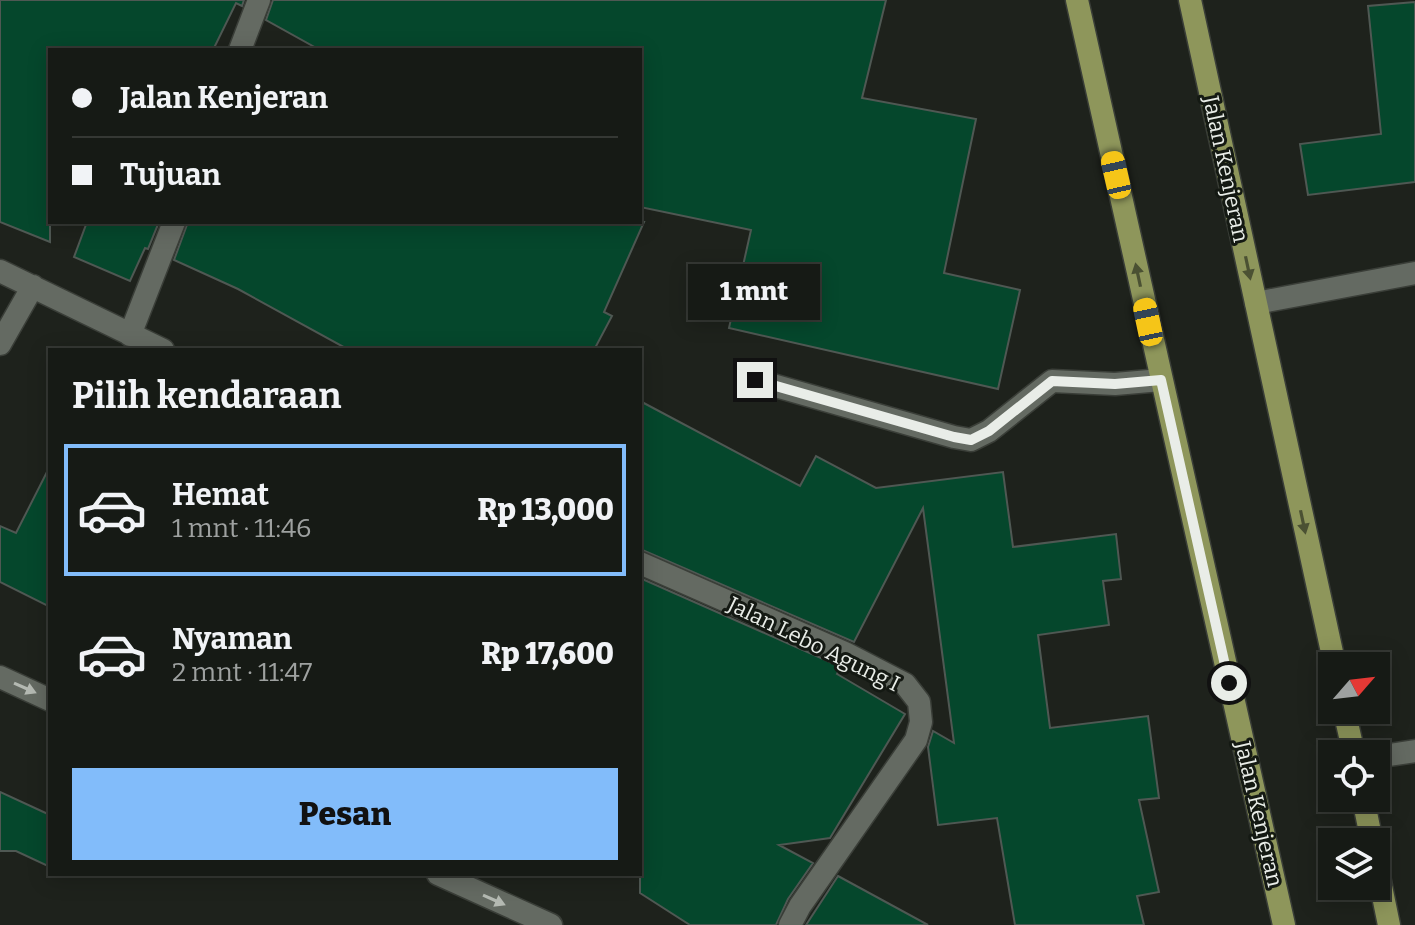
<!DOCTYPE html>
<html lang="id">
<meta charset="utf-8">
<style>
body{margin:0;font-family:Bitter,serif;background:#1f231e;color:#f1f3f6;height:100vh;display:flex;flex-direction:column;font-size:30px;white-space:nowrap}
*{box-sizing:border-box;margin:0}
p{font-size:26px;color:#9ea1a0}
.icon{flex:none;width:44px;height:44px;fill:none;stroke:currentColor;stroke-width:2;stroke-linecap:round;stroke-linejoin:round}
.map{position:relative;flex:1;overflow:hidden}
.sheet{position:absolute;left:48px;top:348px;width:594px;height:528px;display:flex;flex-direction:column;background:#161a15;border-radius:0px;box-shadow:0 4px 20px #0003,0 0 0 2px #353834}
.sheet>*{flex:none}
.hud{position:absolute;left:48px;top:48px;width:594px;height:176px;border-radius:0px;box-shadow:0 4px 20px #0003,0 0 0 2px #353834;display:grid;align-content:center;height:176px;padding:0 24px;background:#161a15}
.needle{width:52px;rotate:62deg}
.fabs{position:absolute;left:1318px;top:652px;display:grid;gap:16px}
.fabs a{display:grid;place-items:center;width:72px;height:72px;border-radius:0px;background:#161a15;box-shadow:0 4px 20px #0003,0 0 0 2px #353834;font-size:40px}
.end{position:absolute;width:36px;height:36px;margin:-18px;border:10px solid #e9ede8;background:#111;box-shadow:0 0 0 4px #111}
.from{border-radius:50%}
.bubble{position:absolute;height:56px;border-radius:0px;background:#161a15;box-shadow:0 4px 20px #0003,0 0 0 2px #353834;font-size:26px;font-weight:800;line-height:56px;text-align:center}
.car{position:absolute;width:24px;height:48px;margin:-24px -12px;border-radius:10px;box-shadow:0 0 6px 2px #0007;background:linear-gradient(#f5c518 24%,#345 0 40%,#f5c518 0 76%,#345 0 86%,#f5c518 0)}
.hud b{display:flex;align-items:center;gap:28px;height:76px;font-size:30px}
.hud b+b{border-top:2px solid #353834}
.hud i{width:20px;height:20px;background:#f1f3f6}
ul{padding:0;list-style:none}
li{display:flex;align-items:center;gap:24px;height:132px;margin:0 16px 12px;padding:0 8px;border:4px solid transparent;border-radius:0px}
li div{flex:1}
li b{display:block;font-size:30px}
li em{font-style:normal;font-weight:800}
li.selected{border-color:#82bcfa}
li>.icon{width:72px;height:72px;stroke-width:1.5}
h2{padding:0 24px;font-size:36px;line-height:96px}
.button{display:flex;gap:16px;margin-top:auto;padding:16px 24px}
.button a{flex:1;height:92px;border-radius:0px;background:#82bcfa;color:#111;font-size:32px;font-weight:800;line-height:92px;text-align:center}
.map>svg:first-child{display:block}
</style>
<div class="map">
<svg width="1415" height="925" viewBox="0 0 1415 925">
<rect width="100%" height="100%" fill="#1e221c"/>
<!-- building -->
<path fill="#05472c" stroke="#4f5853" stroke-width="2" d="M0 0H244L242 6 236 3 213 50H50V242L0 222Z
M273 0H886L862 98 976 119 944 273 1020 290 998 389 729 328 751 230 640 207V50H320L266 20Z
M1415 2V182L1308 195 1300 144 1381 134 1368 6Z
M87 222H159L148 249 145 248 130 281 74 257Z
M188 222H644L604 312 612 316 594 350H349L238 289 174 260Z
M640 401 800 486 816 456 876 488 1003 472 1013 547 1116 534 1121 579 1103 581 1109 625 1038 635 1050 728 1148 716 1159 798 1139 800 1159 892 1137 896 1144 925H1015L997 818 938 825 928 747 933 731 954 743 923 508 854 642 640 549Z
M50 466V607L0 582V526L16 533Z
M640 578 839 666 841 667 837 674 905 714 830 838 779 845 813 863 788 899 776 925H690L640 893Z
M0 792 50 815V867L16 851H0Z
M838 876 928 925H806Z"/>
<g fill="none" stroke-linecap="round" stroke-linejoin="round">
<!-- service casing -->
<g stroke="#3a3e38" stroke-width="25">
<path id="service" d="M1256 303 1415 273
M755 380 954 437 971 440 989 431 1052 381 1115 384 1161 380"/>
</g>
<!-- minor casing -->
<g stroke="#3a3e38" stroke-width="25">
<path id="minor" d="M240 50 259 0
M0 271 163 350
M130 335 174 222
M0 344 33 286
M640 563 845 653 905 684 919 702 921 722 916 740 800 906 790 925
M0 677 50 700
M1376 757 1415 751
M438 874 551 925"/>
</g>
<!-- primary casing -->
<g stroke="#3a3e38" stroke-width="25">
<path id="primary" d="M1077 0 1284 925
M1190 0 1335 666
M1344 710 1354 754
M1363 798 1372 842
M1376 862 1389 925"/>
</g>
<!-- service -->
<use href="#service" stroke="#646a62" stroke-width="22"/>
<!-- minor -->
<use href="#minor" stroke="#646a62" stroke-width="22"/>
<!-- primary -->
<use href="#primary" stroke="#8e965b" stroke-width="22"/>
</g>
<!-- one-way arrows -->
<defs><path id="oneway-solid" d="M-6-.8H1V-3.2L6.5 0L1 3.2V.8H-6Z" transform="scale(2)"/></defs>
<g fill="#4b5133">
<use href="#oneway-solid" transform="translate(1248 268) rotate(78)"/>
<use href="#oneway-solid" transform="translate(1138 275) rotate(-102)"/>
<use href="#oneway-solid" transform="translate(1303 522) rotate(78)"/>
</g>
<g fill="#b4b9b2">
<use href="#oneway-solid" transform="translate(25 688) rotate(24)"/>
<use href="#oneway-solid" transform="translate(494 900) rotate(24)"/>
</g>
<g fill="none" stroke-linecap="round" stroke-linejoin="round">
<!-- route -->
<path stroke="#e9ede8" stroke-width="10" d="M755 380 954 437 971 440 989 431 1052 381 1115 384 1161 380 1229 683"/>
</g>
<g text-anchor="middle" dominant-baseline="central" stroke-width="6" stroke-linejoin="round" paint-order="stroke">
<!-- street labels -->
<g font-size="22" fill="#e9ede8" stroke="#141913">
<text transform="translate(1226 169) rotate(78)">Jalan Kenjeran</text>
<text transform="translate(814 644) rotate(26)">Jalan Lebo Agung I</text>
<text transform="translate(1259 814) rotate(77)">Jalan Kenjeran</text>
</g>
</g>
</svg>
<div class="fabs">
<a><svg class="needle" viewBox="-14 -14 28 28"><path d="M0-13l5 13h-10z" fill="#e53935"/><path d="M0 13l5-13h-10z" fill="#9ea1a0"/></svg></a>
<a><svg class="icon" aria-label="locate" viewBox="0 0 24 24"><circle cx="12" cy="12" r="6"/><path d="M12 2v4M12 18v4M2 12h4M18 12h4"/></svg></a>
<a><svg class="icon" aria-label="layers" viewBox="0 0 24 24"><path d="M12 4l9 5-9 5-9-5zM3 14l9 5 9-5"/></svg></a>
</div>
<i class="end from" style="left:1229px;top:683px"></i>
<i class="end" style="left:755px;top:380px"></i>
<div class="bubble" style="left:688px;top:264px;width:132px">1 mnt</div>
<i class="car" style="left:1116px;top:175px;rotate:347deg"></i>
<i class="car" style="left:1148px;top:322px;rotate:348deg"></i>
<div class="hud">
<b><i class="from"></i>Jalan Kenjeran</b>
<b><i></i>Tujuan</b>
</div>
<section class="sheet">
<h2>Pilih kendaraan</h2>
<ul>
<li class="selected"><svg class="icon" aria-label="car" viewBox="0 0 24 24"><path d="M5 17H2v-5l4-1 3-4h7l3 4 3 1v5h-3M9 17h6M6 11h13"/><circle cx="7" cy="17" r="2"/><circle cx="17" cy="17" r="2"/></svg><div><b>Hemat</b><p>1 mnt · 11:46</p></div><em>Rp 13,000</em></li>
<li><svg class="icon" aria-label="car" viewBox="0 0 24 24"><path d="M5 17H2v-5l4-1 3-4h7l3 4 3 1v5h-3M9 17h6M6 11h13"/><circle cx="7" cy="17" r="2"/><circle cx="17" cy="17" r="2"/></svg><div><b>Nyaman</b><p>2 mnt · 11:47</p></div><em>Rp 17,600</em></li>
</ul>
<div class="button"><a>Pesan</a></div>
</section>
</div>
